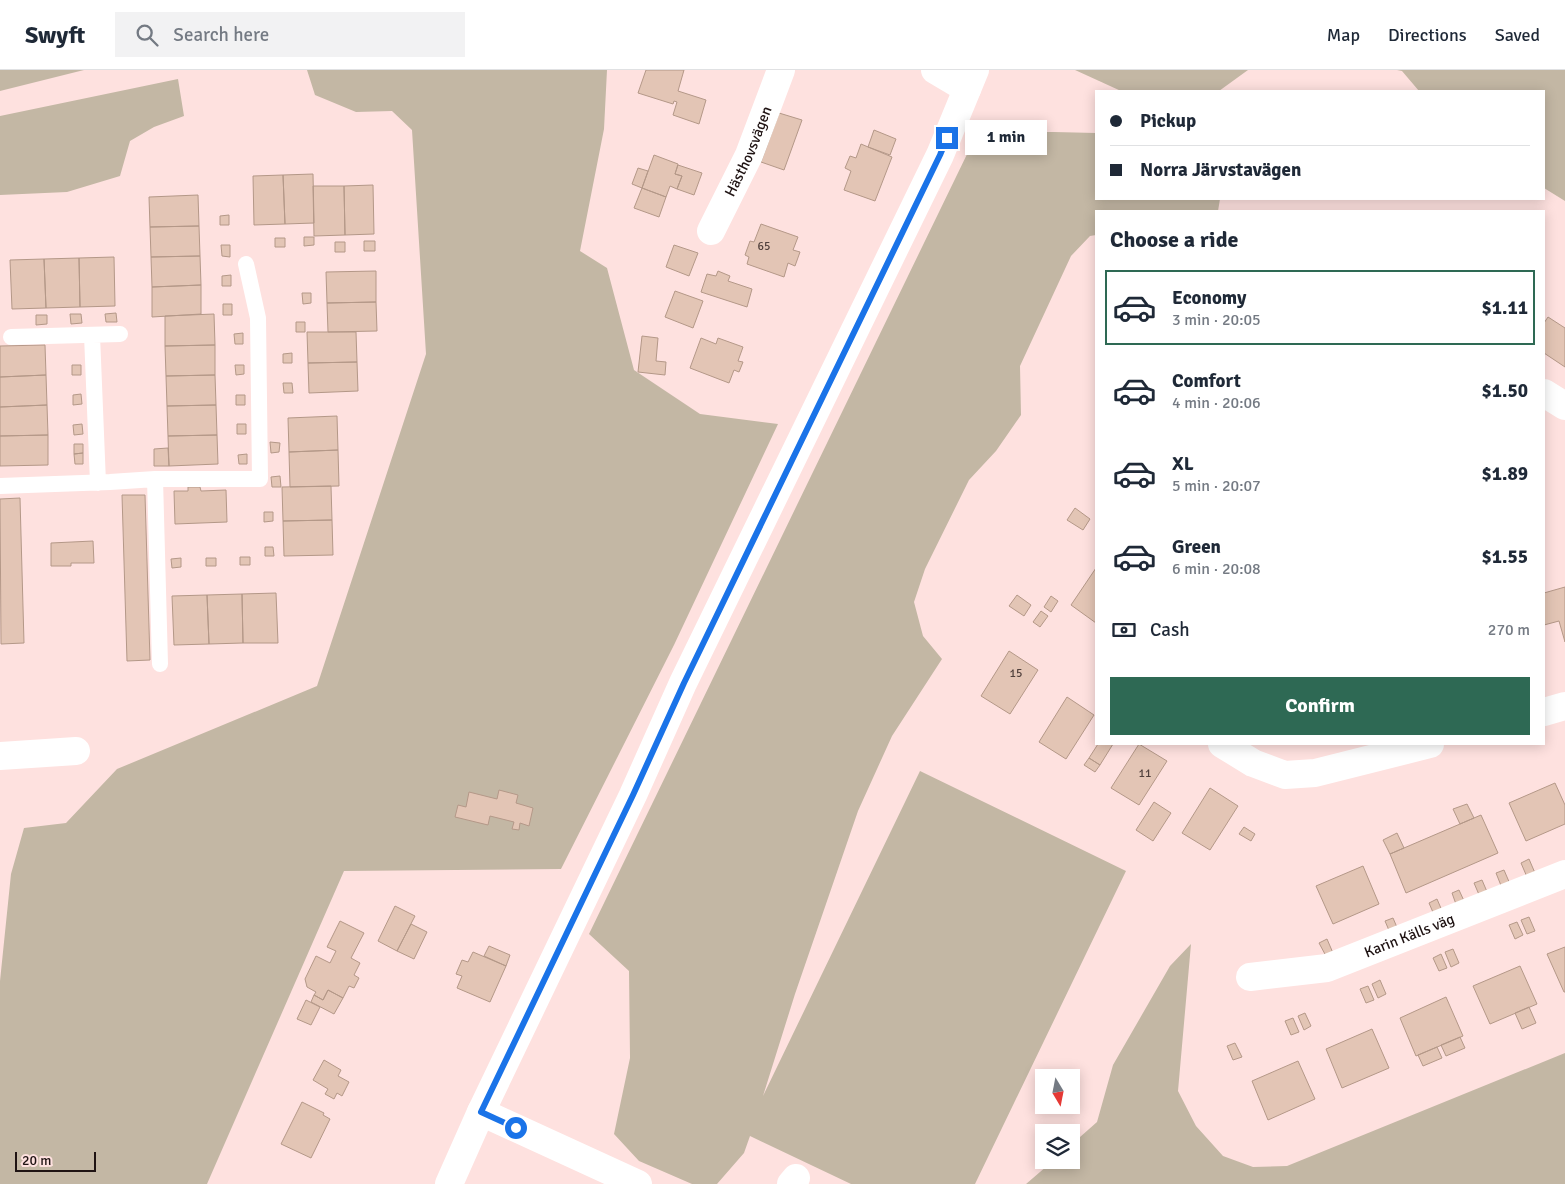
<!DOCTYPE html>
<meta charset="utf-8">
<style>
body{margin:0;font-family:Signika,sans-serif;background:#f2f2f3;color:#1f2937;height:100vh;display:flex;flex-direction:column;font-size:19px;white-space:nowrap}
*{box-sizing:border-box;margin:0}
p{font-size:16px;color:#747a83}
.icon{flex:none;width:28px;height:28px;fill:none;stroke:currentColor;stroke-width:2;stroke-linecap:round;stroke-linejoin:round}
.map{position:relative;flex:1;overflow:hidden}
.side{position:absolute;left:1095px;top:140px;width:450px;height:535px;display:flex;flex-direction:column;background:#fff;border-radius:0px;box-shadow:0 2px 12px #0003}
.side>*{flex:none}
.top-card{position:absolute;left:1095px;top:20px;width:450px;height:110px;border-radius:0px;box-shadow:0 2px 12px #0003;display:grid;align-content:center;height:110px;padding:0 15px;background:#fff}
.needle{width:32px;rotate:170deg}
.tools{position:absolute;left:1035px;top:999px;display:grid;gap:10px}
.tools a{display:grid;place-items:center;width:45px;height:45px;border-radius:0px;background:#fff;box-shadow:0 2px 12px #0003;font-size:25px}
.scale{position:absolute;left:15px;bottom:12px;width:81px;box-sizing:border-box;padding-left:5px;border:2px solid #1f1313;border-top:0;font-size:14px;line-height:18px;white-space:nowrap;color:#1f1313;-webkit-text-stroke:4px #fee1df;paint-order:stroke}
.end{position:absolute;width:22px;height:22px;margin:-11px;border:6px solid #1a73e8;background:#fff;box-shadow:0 0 0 2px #fff}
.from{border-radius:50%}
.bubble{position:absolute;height:35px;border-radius:0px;background:#fff;box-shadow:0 2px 12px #0003;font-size:16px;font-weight:700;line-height:35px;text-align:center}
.top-card b{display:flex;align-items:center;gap:18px;height:48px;font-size:19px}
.top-card b+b{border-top:1px solid #e0e1e3}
.top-card i{width:12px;height:12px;background:#1f2937}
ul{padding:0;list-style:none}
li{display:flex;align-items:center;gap:15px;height:75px;margin:0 10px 8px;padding:0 5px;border:2px solid transparent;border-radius:0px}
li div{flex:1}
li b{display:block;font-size:19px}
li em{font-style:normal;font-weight:700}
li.on{border-color:#2e6954}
li>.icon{width:45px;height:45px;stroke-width:1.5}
h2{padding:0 15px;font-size:22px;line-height:60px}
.pay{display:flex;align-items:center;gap:12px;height:55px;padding:0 15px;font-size:19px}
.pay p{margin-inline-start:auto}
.primary-button{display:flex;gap:10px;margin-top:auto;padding:10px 15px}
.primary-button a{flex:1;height:58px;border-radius:0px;background:#2e6954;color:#fff;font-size:20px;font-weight:700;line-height:58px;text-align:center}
header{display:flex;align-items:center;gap:30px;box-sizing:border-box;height:70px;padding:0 25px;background:#fff;border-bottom:1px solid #e0e1e3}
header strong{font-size:24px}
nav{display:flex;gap:28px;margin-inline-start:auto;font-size:18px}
.search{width:350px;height:45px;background:#f2f2f3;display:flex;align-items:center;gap:12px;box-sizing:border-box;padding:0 18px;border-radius:0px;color:#747a83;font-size:19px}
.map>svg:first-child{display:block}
</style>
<header>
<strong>Swyft</strong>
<div class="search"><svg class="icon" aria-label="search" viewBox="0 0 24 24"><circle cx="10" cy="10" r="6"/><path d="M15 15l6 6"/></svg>Search here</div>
<nav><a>Map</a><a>Directions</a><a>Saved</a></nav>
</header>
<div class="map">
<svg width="1565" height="1114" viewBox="0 0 1565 1114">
<rect width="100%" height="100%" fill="#fee1df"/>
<!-- green -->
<path fill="#c3b7a4" d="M0 0H84L0 21Z
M307 0H607L604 59 580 181 607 198 634 300 700 344 778 354 674 575 561 799 344 801 207 1114H0V911L11 804 24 758 66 753 117 699 317 616 426 284 412 60 392 41 356 42 315 25Z
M1075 0H1248L1219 21H1121Z
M1397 0H1565V131L1544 118V21H1419L1402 1Z
M178 9 184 46 154 57 130 71 120 106 67 122 0 125V46Z
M997 62H1054L1096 63V129H1220L1218 141H1096V165L1090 166 1071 186 1020 296 1021 345 996 381 969 410 925 499 914 532 923 566 942 589 892 666 858 741 795 924 763 1026 920 701 1126 801 975 1114H851L750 1066 744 1083 717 1114H692L639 1091 614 1064 630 988 629 901 589 864 971 76Z
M1191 874 1178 1021 1196 1056 1223 1086 1253 1097 1287 1096 1565 983V1114H1026L1054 1090H1071V1075L1097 1052 1113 995 1170 896Z"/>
<!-- building -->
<path fill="#e3c5b5" stroke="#b49888" d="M646 0H684L678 21 706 30 699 54 673 45 677 32 674 31 673 34 638 23Z
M779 43 802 50 784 100 761 92Z
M874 60 896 69 890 85 868 77Z
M861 74 892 87 875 131 844 120 851 101 845 98 850 86 856 88Z
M654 85 678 94 675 104 682 106 677 119 670 116 666 127 642 118Z
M678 95 702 103 694 125 677 119 682 106 675 104Z
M638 98 648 101 642 118 632 114Z
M313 104 314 153 285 154 283 105Z
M283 105 285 154 254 155 253 106Z
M373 115 374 164 345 165 344 116Z
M313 116H344L345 165 314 166Z
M642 118 666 127 659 147 634 138Z
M198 125 199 156 150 157 149 127Z
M229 145V155H220V146Z
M761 154 798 167 793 180 800 182 795 196 788 193 784 207 747 194 749 187 745 185 750 171 754 172Z
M199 156 200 186 151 187 150 157Z
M304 167H314V175L304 176Z
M275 168H285V177H275Z
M364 171H375V181H364Z
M335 172H345V182H335Z
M221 175H230V187L222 186Z
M674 175 698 183 689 206 666 197Z
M200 186 201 215 152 217 151 187Z
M114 187 115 236 80 237 79 188Z
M79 188 80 237 46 238 44 189Z
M44 189 46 238 12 239 10 190Z
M376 201V232L327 233 326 202Z
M718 201 730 206 728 211 752 219 747 237 701 222 707 204 716 206Z
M231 205V216H222V206Z
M201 215V244L152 247V217Z
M675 221 703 231 693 258 665 247Z
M302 223H311V233L303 234Z
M376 232 377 261 328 262 327 233Z
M223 234H232V245H223Z
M116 243 117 252H106L105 244Z
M70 244H81L82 253 71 254Z
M214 244 215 275 165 276V246Z
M36 245H47V254L36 255Z
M1548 247 1565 258V297L1544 283V253Z
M296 252H305V262H296Z
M307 262H356L357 292 308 293Z
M243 263V274H235L234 264Z
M642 266 658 268 656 291 666 292 665 305 638 302Z
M701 268 716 274 718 268 743 277 738 291 743 292 739 302 734 300 729 313 690 298Z
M45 275 46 305 0 307V276Z
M215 275V305L166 306 165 276Z
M292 283V293H283V284Z
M357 292 358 321 309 323 308 293Z
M72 295H81V305H72Z
M235 295H244V304L236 305Z
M46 305 47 335 0 337V307Z
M215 305 216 335 167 336 166 306Z
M283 313H292L293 323H284Z
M81 324 82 334 73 335V325Z
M236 325H245V335H236Z
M47 335 48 365 0 366V337Z
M216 335 217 365 168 366 167 336Z
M337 346 338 380 289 382 288 348Z
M82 354 83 364 74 365 73 355Z
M237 354H246V364H237Z
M48 365V395L0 396V366Z
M217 365 218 394 169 396 168 366Z
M270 372 280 373 279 382 271 383Z
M74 374H83V383L74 384Z
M168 378 169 396H154V379Z
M338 380 339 416 290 417 289 382Z
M83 383V394H75L74 384Z
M247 384V394H239L238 385Z
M280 406 281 417H272L271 407Z
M331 416 332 450 283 451 282 417Z
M188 417H200L201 421 226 420 227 452 175 454 174 421H188Z
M122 425H145L150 590 127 591Z
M20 428 24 573 1 574 0 429Z
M1075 438 1090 449 1083 460 1067 450Z
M264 442H273V451L264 452Z
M332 450 333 485 284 486 283 451Z
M93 471 94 493H71V496H51V473Z
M265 477H273L274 486H265Z
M240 487H250V495H240Z
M181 488V497L172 498 171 489Z
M206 488H216V496H206Z
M1096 498V553L1071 535Z
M1565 517V572L1559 551 1544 555V523Z
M276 523 278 573H243L242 524Z
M242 524 243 573 209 574 207 525Z
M207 525 209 574 174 575 172 526Z
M1017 525 1031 535 1024 546 1009 536Z
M1051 526 1058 531 1051 542 1044 537Z
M1041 541 1048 546 1040 557 1033 552Z
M1009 581 1038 600 1010 644 981 626Z
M1067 627 1094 645 1066 689 1039 672Z
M1098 674H1113L1100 695 1089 688Z
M1139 674 1167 691 1139 735 1111 718Z
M1089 688 1100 695 1095 702 1084 695Z
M1555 713 1565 735V754L1526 771 1509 733Z
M1210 718 1238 736 1210 780 1182 763Z
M499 720 518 725 516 733 533 738 529 756 520 753 519 760 512 759 514 752 490 746 488 755 455 747 458 735 466 737 469 722 497 729Z
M1154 732 1171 743 1153 771 1136 760Z
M1467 734 1474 748 1460 754 1453 739Z
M1481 745 1498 783 1406 823 1390 784Z
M1244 757 1255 764 1251 771 1239 764Z
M1397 763 1404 778 1390 784 1383 770Z
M1529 789 1535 803 1527 807 1521 793Z
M1363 796 1379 834 1333 854 1316 816Z
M1504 800 1510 814 1502 818 1496 803Z
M1482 810 1488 824 1480 827 1474 813Z
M1459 820 1465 833 1457 837 1452 823Z
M1437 829 1443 843 1435 847 1429 833Z
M395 836 415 846 397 881 378 871Z
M1529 847 1535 861 1527 864 1521 850Z
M1393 848 1399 862 1391 865 1385 851Z
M340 851 364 863 351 888 360 893 354 905 359 908 354 918 349 916 343 928 328 920 323 930 314 925 316 922 307 917 305 909 316 886 330 893 336 881 327 877Z
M1517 852 1523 865 1515 869 1509 855Z
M411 854 427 862 414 889 397 881Z
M1327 869 1333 883 1326 886 1319 873Z
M489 876 510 885 506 896 484 886Z
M1565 877V922H1564L1547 884Z
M1453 879 1459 893 1451 897 1445 882Z
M473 882 506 896 490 932 457 918 462 906 456 904 462 890 468 892Z
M1441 884 1447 898 1439 901 1433 888Z
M1520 896 1537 934 1490 954 1473 916Z
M1380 910 1386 924 1378 928 1372 914Z
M1368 916 1374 930 1366 933 1360 919Z
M328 920 343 928 334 944 311 932 314 925 323 930Z
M1446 927 1463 966 1416 986 1400 948Z
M306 930 320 937 311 955 297 949Z
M1529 937 1536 953 1522 959 1515 943Z
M1305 943 1311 956 1304 960 1298 946Z
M1293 948 1299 962 1291 965 1285 951Z
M1372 959 1389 998 1342 1018 1326 979Z
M1460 967 1465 978 1446 986 1441 975Z
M1235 973 1242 987 1233 990 1227 976Z
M1437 977 1442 988 1423 996 1418 985Z
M324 990 341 1000 338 1006 349 1012 342 1026 337 1023 334 1029 325 1024 328 1019 313 1010Z
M1298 991 1315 1029 1268 1050 1252 1011Z
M302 1032 324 1043 323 1045 330 1049 311 1088 281 1074Z"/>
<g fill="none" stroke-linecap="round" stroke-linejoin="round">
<!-- lane -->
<path stroke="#fff" stroke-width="16" d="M92 265 98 413
M11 267 120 264
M0 416 110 412 155 409
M160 594 155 409H260L258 248 246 194"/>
<!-- street -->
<g stroke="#fff" stroke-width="28">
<path d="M935 0 967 19"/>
<path id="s1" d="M711 161 749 85 781 0"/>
<path d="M1544 323 1565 336"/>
<path d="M1544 642 1565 636"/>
<path d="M1222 674 1253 693 1285 705 1315 703 1430 674"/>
<path d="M0 686 76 681"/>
<path id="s2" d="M1250 907 1327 898 1565 804"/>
<path d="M481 1042 638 1114"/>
<path d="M449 1114 481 1042 633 725 683 613 940 85 975 0"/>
<path d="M791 1114 796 1108"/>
</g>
</g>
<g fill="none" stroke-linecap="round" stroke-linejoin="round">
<!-- route -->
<path stroke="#1a73e8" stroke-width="6" d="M516 1058 481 1042 633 725 684 613 940 85 947 68"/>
</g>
<g text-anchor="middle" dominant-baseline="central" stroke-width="4" stroke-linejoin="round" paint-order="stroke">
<!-- number labels -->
<g font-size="12" fill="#50403c">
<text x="764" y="176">65</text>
<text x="1016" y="603">15</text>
<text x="1145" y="703">11</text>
</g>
<!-- street labels -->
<g font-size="15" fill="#1f1313" stroke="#fee1df">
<text stroke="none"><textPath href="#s1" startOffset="88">Hästhovsvägen</textPath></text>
<text stroke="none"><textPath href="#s2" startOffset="166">Karin Källs väg</textPath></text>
</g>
</g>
</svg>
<div class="tools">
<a><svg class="needle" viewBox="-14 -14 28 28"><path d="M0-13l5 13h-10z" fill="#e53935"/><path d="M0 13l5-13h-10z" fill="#747a83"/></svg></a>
<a><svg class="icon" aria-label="layers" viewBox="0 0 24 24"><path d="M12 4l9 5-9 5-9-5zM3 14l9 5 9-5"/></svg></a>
</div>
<div class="scale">20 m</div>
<i class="end from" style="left:516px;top:1058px"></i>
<i class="end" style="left:947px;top:68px"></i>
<div class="bubble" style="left:965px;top:50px;width:82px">1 min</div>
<div class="top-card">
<b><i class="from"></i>Pickup</b>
<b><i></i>Norra Järvstavägen</b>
</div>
<section class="side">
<h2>Choose a ride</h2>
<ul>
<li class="on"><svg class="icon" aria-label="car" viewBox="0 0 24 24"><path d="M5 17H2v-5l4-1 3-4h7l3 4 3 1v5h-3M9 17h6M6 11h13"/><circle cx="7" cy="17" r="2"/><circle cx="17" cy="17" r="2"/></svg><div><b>Economy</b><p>3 min · 20:05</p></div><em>$1.11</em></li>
<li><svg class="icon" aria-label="car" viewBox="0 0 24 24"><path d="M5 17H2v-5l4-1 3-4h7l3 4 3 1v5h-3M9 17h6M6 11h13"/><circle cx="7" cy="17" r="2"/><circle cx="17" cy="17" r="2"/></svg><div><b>Comfort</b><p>4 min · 20:06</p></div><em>$1.50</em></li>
<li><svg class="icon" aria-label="car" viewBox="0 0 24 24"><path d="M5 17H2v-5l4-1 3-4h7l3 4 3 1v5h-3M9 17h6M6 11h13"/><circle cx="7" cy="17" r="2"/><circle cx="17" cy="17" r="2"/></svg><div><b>XL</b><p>5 min · 20:07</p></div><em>$1.89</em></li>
<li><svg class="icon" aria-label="car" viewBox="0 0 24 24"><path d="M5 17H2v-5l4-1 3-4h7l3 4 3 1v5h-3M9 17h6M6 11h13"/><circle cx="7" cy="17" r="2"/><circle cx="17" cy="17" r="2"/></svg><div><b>Green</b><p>6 min · 20:08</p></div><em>$1.55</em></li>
</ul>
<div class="pay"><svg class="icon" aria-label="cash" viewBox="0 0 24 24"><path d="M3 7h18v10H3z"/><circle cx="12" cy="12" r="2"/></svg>Cash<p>270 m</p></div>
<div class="primary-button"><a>Confirm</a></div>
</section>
</div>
